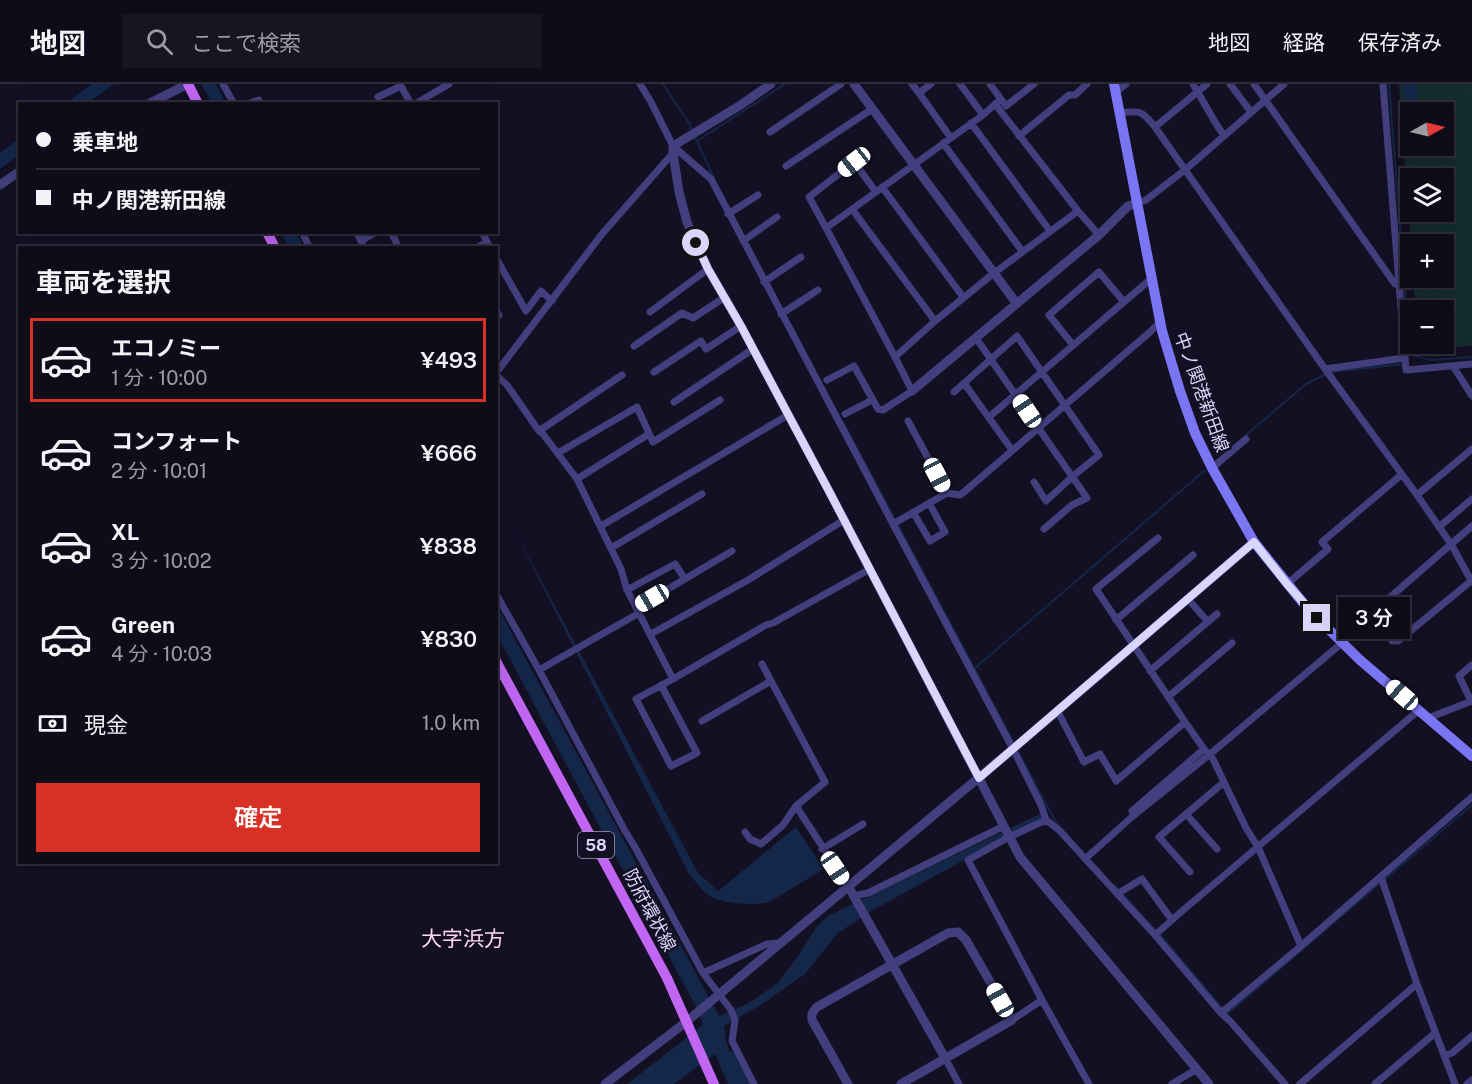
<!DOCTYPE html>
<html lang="ja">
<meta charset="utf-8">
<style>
body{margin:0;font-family:"Public Sans","Noto Sans JP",sans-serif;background:#181523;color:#f1f3f6;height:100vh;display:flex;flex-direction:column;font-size:22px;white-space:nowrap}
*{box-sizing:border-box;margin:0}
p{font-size:20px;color:#9b9ba2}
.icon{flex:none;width:33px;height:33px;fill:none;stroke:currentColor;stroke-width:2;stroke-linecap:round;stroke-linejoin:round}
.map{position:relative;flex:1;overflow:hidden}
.side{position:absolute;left:18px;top:162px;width:480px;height:618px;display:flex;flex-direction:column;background:#0f0c1a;border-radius:0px;box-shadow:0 6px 24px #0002,0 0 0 2px #2f2c39}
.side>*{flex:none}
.guide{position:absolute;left:18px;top:18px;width:480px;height:132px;border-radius:0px;box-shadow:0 6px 24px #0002,0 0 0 2px #2f2c39;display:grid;align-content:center;height:132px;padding:0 18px;background:#0f0c1a}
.needle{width:39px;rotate:82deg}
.tools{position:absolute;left:1400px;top:18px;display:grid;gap:12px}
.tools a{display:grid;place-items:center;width:54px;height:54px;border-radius:0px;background:#0f0c1a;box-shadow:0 6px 24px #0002,0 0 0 2px #2f2c39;font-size:30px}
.end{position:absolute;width:27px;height:27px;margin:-14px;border:8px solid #dad5fb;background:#111;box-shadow:0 0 0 3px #111}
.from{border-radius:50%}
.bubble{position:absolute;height:42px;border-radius:0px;background:#0f0c1a;box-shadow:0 6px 24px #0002,0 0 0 2px #2f2c39;font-size:20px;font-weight:600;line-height:42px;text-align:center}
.car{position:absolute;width:18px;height:36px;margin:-18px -9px;border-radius:8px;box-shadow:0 0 4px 2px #0007;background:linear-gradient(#fff 24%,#345 0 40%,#fff 0 76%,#345 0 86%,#fff 0)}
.guide b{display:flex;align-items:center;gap:21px;height:57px;font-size:22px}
.guide b+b{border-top:2px solid #2f2c39}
.guide i{width:15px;height:15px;background:#f1f3f6}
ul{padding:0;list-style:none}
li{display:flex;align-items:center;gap:18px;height:84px;margin:0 12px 9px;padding:0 6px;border:3px solid transparent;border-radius:0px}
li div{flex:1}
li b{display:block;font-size:22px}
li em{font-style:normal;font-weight:600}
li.selected{border-color:#d93025}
li>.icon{width:54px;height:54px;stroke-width:1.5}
h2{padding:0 18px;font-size:27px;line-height:72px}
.pay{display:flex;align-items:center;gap:15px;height:66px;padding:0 18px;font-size:22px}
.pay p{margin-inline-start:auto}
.action{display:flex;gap:12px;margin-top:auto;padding:12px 18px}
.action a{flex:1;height:69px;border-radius:0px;background:#d93025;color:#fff;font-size:24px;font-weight:600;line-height:69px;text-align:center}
header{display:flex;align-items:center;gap:36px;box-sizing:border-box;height:84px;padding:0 30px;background:#0f0c1a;border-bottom:2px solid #2f2c39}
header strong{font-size:28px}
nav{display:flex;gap:33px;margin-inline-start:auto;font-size:21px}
.search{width:420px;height:54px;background:#181523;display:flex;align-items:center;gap:15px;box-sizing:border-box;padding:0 21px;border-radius:0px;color:#9b9ba2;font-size:22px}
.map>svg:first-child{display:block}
</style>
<header>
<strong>地図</strong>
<div class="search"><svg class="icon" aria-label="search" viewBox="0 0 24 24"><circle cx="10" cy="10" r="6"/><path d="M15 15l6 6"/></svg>ここで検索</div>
<nav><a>地図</a><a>経路</a><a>保存済み</a></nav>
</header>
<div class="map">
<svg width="1472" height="1000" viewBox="0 0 1472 1000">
<rect width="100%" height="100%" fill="#141023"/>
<!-- green -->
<path fill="#142c2c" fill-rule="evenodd" d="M1399 0H1472V262L1445 264 1430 260H1443V226H1416L1413 194H1443V160H1411ZM1410 28H1443V62H1410ZM1410 94H1443V128H1410Z"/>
<!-- water -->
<path fill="#142749" d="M92 0H114L88 19H66Z
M201 0H216L226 19H212Z
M1403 0H1417L1418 28H1410V60L1407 57Z
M19 54V71L0 85V69Z
M281 149H296L304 163H289Z
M511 440 698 789 718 807 796 743 824 785 769 818C753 822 722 820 708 811 701 806 695 796 689 790Z
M496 520 719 932 749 919 778 899 798 872 817 842 828 832 1040 730 1044 735 964 776 873 826 838 849 805 890 759 922 724 942 727 960 729 967 734 968 751 1000H728L715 970 674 1000H627L703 941 695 921 497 551Z"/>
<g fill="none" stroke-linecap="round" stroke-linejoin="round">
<!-- stream -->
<path stroke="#142749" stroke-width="2" d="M663 0 689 39 692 46
M1389 0 1409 260 1414 272
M694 51 713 92
M697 57 785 0
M1414 272 1432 276 1472 273
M1331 288 1403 280
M843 338 1014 659
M1245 352 1306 300 1326 290
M975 584 1204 387
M1016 664 1054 735 1062 745
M1384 796 1472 721
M1115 802 1156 847
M1160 851 1222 924
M1227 930 1380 799"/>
<!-- minor -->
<path stroke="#433f7e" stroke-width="7" d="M223 0 234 20
M640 0 651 18 673 62 711 95 893 440 1013 665 1041 721 1046 736 1059 746 1155 851 1221 929 1230 937 1285 1000
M912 0 919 9
M931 0 919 9 951 54
M960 0 983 31
M990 0 1006 22 1034 0
M1193 0 1215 38 1224 52
M1230 0 1251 28
M1254 0 1395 200 1399 201
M1383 0 1406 286 1472 280
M1116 8 1126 0
M378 13 401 2 411 20
M247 20 259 16
M415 20 449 0
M995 20 1078 127 1099 151
M1120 29C1141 26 1142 27 1155 43L1325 285 1417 411 1451 460 1472 498
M971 39 1050 147
M1155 43 1207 0
M770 48 841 0
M1019 52 1069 11H1075L1087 0
M943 59 1022 167
M786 82 872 25
M882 103 963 213
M1138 119 1146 116 1186 85 1284 0
M852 125 935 237
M728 130 758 111
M826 144 809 113 854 78 876 108
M302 148 310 164
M391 148 399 164
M482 148 490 164
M358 151 364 164
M361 157 376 148
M743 157 777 133
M476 164 487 158
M496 174 526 227 541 207 552 217
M764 198 801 173
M496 226 499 231
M650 228 708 185
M781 230 818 206
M976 254 1087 414 1072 421 1044 445
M1073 261 1049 231 1099 188 1124 218
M634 262 682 229 693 234 725 213
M895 273 935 237 994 189 1078 127
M1453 282 1472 312
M1325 285 1404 274
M654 288 701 257 706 265 741 242
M496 289 602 150 673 69
M496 291 507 301 539 347 543 350 577 395 621 485 627 506 673 595
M827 296 854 282 878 325 883 326 912 307 895 273 826 144 983 31 1001 15
M964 299 1012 366
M954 308 1017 252 1099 371 1072 393 1046 417 1034 398
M674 318 753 265
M845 330 872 316
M989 333 1152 194
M908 337 947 409
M539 347 622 291
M558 369 637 323 653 358 720 316
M1212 384 1246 355
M577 395 649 350
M1417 411 1472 365
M913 428 930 457 945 448 929 419
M893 440 947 409 960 411 964 408 1150 248 1161 237
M601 442 788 331
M1439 443 1472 415
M1158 454 1096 505 1185 638 1204 665 1213 675 1246 744 1258 763 1301 862
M611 464 702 410
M1287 500 1328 465 1322 458 1401 391
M627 506 675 480 685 495
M496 510 539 586 624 745 636 765 703 889 731 926 735 936 732 957 754 1000
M1188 515 1208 538
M636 524 732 467
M1375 527 1392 557H1398L1471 497
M1116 536 1193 471
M651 550 748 496 844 436
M539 586 639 529
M1150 587 1217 530
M661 601 697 669 671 682 636 615 673 595 766 541 773 539 870 485
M1168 613 1232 559
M1471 617 1459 592 1472 581
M1057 626 1084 678 1100 670C1105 679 1111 687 1116 697L1185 638
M1428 634 1472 617
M702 637 771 597
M796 722 848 802
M1132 727 1204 665
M1186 730 1217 765
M1046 736 1009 753 968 776 1042 916 1089 1000
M745 748 750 755 761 760 783 741 796 722 825 698 762 580
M822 765 863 740
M1085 775 1133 732 1209 671 1342 559 1372 529 1472 442
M1190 788 1159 753 1224 698
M1381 793 1417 900 1455 1000
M1117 810 1142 795 1172 836
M853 812 868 809 1004 742
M1155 851 1181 828 1419 626
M703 889 767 860 781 859
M1221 929 1301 862 1472 713
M1012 936 1042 916
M1444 972 1452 969 1472 952
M945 974 959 1000
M1172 1000 1197 985
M1300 1000 1417 900
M1375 1000 1435 949
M1467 1000 1472 996"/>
<!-- tertiary -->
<path stroke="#433f7e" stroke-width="9" d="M771 0 739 22 673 62V69L679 108 687 138 708 185 741 242 830 409 1020 773 1209 1000
M854 0 1017 220
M148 20 188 0
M0 101 20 87
M912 307 1099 151 1128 122 1138 119
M848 802 945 974
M605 1000 686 938 1013 665 1254 458
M848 1000 812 936C811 930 813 927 817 923L948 849 958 848 966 856 1012 936 901 1000"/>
<!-- secondary -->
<path stroke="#7a75f3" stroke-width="10" d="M1114 0 1162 247 1180 307 1195 349 1212 384 1254 458 1308 525 1360 576 1472 672"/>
<!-- primary -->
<path stroke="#c066f2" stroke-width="10" d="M188 0 198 20
M267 148 275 164
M496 577 667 894 714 1000"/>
</g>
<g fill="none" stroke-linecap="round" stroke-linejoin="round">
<!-- route -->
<path stroke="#dad5fb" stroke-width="8" d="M696 159 708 185 741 242 830 409 979 694 1254 458 1287 500 1317 534"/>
</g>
<g text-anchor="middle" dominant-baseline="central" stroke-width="5" stroke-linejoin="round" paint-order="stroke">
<!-- shield labels -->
<rect fill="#141023" stroke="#9f9aba" stroke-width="1.5" x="578" y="748" width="36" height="26" rx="4.5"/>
<g font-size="16" font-weight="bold" fill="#dad5fb">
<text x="596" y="761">58</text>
</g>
<!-- street labels -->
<g font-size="18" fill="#dad5fb" stroke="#141023">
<text transform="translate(1202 308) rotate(70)">中ノ関港新田線</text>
<text transform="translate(650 826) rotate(62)">防府環状線</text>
</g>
<!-- quarter labels -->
<g font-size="21" fill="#fcd7ee" stroke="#141023">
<text x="463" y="854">大字浜方</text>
</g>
</g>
</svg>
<div class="tools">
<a><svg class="needle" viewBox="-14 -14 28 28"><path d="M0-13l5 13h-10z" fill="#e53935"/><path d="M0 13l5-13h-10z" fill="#9b9ba2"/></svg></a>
<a><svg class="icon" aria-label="layers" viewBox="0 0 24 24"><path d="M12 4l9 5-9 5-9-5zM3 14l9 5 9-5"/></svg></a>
<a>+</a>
<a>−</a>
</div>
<i class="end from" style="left:696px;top:159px"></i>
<i class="end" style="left:1317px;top:534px"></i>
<div class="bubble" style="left:1338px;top:513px;width:72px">3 分</div>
<i class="car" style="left:854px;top:78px;rotate:232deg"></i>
<i class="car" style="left:1027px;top:327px;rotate:326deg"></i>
<i class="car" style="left:937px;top:391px;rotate:152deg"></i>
<i class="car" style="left:652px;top:514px;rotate:240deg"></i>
<i class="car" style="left:1402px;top:611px;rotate:311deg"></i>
<i class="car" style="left:835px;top:784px;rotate:146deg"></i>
<i class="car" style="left:1000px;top:916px;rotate:331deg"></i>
<div class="guide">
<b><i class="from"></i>乗車地</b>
<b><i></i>中ノ関港新田線</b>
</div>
<section class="side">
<h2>車両を選択</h2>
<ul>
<li class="selected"><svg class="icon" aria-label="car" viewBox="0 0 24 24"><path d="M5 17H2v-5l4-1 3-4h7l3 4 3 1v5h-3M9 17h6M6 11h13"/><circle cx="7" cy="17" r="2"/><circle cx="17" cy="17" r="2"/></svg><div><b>エコノミー</b><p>1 分 · 10:00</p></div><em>¥493</em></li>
<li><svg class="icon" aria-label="car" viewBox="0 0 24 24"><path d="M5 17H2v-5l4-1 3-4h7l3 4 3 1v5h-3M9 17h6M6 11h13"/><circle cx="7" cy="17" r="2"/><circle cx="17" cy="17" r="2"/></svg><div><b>コンフォート</b><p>2 分 · 10:01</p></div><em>¥666</em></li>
<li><svg class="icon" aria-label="car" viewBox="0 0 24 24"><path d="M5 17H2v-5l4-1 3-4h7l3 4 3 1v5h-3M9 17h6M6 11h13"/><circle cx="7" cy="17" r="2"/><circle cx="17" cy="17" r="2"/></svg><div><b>XL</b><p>3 分 · 10:02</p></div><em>¥838</em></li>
<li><svg class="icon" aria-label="car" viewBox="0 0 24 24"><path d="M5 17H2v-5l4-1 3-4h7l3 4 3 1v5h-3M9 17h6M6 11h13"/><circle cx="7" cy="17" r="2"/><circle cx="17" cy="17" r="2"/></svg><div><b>Green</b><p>4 分 · 10:03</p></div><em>¥830</em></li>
</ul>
<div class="pay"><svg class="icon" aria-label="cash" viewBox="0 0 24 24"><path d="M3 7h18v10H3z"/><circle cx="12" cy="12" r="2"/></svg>現金<p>1.0 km</p></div>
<div class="action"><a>確定</a></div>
</section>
</div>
